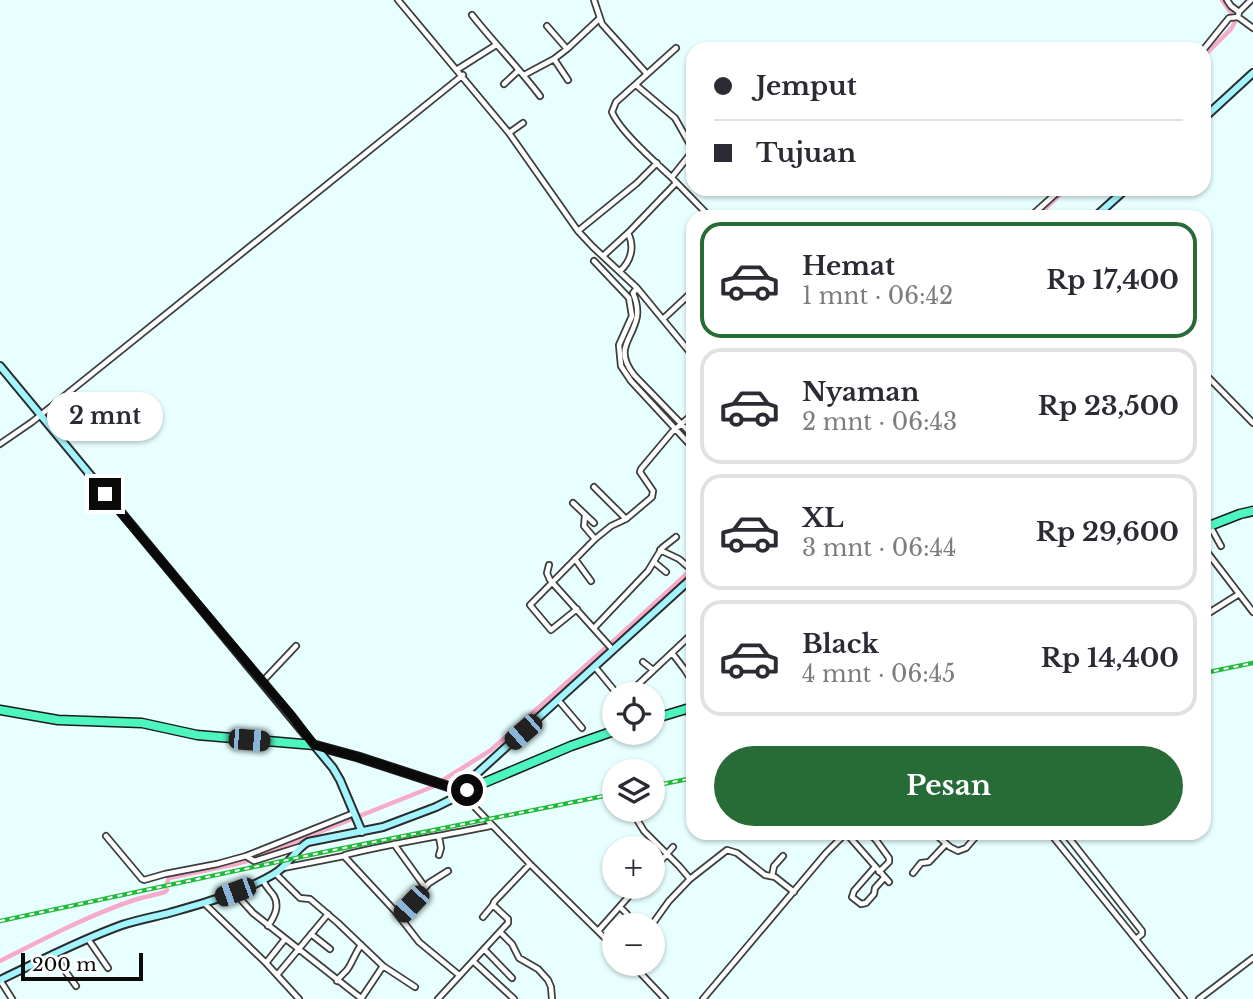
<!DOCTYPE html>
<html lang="id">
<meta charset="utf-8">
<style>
body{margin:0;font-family:"Libre Baskerville",serif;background:#f2f2f3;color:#2b2b33;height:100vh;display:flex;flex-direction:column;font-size:26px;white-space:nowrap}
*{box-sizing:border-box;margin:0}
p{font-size:23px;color:#7c7c81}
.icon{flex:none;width:38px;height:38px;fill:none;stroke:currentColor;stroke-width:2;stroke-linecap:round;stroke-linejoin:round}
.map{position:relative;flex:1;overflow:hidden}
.details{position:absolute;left:686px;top:210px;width:525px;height:630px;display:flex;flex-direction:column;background:#fff;border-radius:21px;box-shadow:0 2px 5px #0004}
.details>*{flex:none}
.guide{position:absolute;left:686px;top:42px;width:525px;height:154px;border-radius:21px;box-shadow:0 2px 5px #0004;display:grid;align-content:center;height:154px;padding:0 28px;background:#fff}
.fabs{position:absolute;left:602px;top:682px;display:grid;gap:14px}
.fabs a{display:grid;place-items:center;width:63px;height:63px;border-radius:50%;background:#fff;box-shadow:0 2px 5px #0004;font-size:35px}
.scale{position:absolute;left:21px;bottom:18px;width:122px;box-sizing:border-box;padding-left:7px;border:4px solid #0a0a0a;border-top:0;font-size:19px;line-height:24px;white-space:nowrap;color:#0a0a0a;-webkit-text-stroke:5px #fff;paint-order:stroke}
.end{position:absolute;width:32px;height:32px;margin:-16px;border:9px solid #0a0a0a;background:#fff;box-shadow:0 0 0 4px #fff}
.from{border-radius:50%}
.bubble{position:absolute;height:49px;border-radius:24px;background:#fff;box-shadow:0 2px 5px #0004;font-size:23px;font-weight:800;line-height:49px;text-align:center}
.car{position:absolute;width:21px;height:42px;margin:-21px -10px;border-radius:9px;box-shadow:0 0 5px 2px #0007;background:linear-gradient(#222 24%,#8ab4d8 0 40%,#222 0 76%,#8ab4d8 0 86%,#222 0)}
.guide b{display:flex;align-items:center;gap:24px;height:66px;font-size:26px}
.guide b+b{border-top:2px solid #e1e1e2}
.guide i{width:18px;height:18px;background:#2b2b33}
ul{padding:12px 0 0;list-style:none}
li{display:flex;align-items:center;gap:21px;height:116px;margin:0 14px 10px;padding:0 14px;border:4px solid #e1e1e2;border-radius:21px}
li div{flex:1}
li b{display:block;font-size:26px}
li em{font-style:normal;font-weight:800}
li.on{border-color:#276b37}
li>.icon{width:63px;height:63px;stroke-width:1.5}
.action{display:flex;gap:14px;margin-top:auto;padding:14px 28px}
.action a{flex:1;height:80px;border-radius:42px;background:#276b37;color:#fff;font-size:28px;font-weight:800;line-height:80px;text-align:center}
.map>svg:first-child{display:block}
</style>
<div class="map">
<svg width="1253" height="999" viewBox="0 0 1253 999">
<rect width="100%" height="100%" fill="#e7ffff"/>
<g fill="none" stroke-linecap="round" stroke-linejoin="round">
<!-- canal -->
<path stroke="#f7abca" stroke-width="4.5" d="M1204 56 1231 29 1235 22 1232 14 1222 0
M1036 217 1066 189
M167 883 169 878 236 864 247 861 432 787 491 750 619 636 692 569
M0 961C44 939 87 916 134 900 144 897 155 895 165 892L167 890"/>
<!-- street casing -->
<g stroke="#3d3d3d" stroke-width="8">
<path id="street" d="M398 0 509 133 578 231 593 247 637 288 693 356
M594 0 602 24 647 74
M1227 0 1231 6 1239 12
M472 15C494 43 519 68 540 96
M1238 17 1253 28
M547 26 567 49
M1204 49 1229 18 1238 17 1239 12 1251 0
M554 59 568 80
M458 69 496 45
M524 75 554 59 567 49 599 19
M504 84 519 70
M636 85 675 118 692 148V152L672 177
M509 133 523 123
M675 181 710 217
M1030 217 1061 189
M578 231 637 183 657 163
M603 256 628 233 675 184V181L669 175C653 160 620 131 612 112L616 102 676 48
M594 261 629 298 632 316 619 345 621 366 631 381 693 448
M620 271C631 261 635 247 628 233
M637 288 633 293C636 300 638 308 637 316 633 340 613 348 634 375L693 436
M663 319 693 291
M1204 373 1253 423
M0 444 32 422 463 75
M594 487 626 519
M573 503 594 523
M585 516 584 526 595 539
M1210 526 1221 546
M1204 548 1253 612
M660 550 679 559 693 571
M575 559 591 581
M654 562 666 572
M549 565 547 573 550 580 613 650
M577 609 551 630 530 605 595 539 611 526 626 519 652 497 653 491 640 472 641 469 672 432 693 414
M1204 616 1239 594
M594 628 648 571 662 548 676 537
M672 653 685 670 693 683
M643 662 653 670
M595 667 618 695
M262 682 296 646
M627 695 693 633
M559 701 582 728
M687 710 693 720
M462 794 530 864 614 947
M636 818 644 831 679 866 690 879
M846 833 889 882
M869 833 876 840 889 858V862L879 872
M934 833 950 847 958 851 966 848 979 833
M1050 833 1184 999
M1065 833 1142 931V934L1136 939
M106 836 142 879 144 880 165 874 217 864 246 856 254 861 299 847
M394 844 425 887
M345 855C393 843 442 836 490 826
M439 855 441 848 439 837
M246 856 354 813
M875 867 854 891 852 897 861 904 866 903 874 894 875 888 884 878
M283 868 344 856 395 911 419 942 459 975
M653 870 673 847
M913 873 921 863 929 862 946 844
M276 874 300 898 310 899 338 923 383 966 415 987
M772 876 774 866 783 856
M263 880C266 888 270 890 274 896 280 907 274 917 268 926
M235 893 253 913 362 999
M204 903 266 963 299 999
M620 907 627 914 632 926
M400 916 429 883 448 871
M483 917 493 905
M651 926 669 901 690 879 727 850 737 853 765 875 775 877 794 892
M598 931 637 887
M500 932 512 944 519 958 538 969 548 980 551 987 552 999
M311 934 330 949
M88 939 108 968
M484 949 512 978
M53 954 76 986
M473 961 514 999
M266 963 285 939
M632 964 665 999
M277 975 328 914
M0 980 12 999
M337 981C340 975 346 973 349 967 354 958 355 954 361 945
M361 999 383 966
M438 999 508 923V919L493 905 494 902 530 864
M703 999 826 853 846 833
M1199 999 1253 958"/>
</g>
<!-- secondary casing -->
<g stroke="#2c2c2c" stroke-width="10">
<path id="secondary" d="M1204 118 1253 73
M1095 217 1126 189
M0 366 333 768 340 780 362 832
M460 789 693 577
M0 980C40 961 80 940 122 925 137 920 153 917 169 913 204 903 242 893 274 874 289 866 294 850 308 842L383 827 436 807 462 794 467 790"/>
</g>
<!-- highway casing -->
<g stroke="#1b1b1b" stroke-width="11">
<path id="highway" d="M1204 528 1240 514 1253 511
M0 710 58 720 142 723 197 735 314 745 358 757 453 788 467 790 571 746 614 731
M653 719 693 707"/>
</g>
<!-- street -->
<use href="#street" stroke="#fff" stroke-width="4.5"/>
<!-- secondary -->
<use href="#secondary" stroke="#a2f5ff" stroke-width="6"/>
<!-- highway -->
<use href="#highway" stroke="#4df6bf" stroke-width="8"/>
<!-- rail casing -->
<g stroke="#22ba3b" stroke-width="4.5">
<path id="rail" d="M1204 673 1253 663
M653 786 693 778
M0 921 329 851 614 794"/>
</g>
<!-- rail -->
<use href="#rail" stroke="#fff" stroke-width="2" stroke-dasharray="5" stroke-linecap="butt"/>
</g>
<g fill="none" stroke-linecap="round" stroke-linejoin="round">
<!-- route -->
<path stroke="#0a0a0a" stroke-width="9" d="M105 494 292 716 314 745 358 757 453 788 467 790"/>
</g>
</svg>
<div class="fabs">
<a><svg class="icon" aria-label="locate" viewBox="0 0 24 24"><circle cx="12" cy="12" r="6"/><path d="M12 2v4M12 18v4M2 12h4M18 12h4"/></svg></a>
<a><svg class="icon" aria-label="layers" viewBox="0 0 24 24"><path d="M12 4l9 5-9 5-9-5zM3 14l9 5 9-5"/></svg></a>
<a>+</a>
<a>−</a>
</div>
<div class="scale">200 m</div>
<i class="end from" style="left:467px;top:790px"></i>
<i class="end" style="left:105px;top:494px"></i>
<div class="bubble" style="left:47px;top:392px;width:116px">2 mnt</div>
<i class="car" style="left:523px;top:732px;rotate:229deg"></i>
<i class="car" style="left:249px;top:740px;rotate:95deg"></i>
<i class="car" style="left:235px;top:892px;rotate:250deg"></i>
<i class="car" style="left:411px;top:904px;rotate:223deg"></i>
<div class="guide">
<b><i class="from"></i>Jemput</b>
<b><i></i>Tujuan</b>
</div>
<section class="details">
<ul>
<li class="on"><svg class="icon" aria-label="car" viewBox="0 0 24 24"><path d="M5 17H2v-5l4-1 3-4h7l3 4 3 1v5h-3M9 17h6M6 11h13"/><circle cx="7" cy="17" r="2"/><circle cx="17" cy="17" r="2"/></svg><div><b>Hemat</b><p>1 mnt · 06:42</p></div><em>Rp 17,400</em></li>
<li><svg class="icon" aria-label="car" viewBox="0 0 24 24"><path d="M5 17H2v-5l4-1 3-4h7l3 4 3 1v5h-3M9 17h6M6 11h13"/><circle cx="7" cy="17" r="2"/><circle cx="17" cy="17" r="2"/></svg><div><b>Nyaman</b><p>2 mnt · 06:43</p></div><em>Rp 23,500</em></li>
<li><svg class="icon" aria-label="car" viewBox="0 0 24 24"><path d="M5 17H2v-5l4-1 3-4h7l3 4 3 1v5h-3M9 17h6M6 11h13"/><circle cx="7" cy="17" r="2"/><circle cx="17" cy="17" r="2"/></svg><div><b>XL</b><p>3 mnt · 06:44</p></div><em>Rp 29,600</em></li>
<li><svg class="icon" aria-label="car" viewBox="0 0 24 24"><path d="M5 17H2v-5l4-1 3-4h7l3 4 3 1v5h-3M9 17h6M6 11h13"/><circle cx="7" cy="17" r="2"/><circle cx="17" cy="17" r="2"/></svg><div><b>Black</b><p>4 mnt · 06:45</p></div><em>Rp 14,400</em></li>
</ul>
<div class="action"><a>Pesan</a></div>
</section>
</div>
